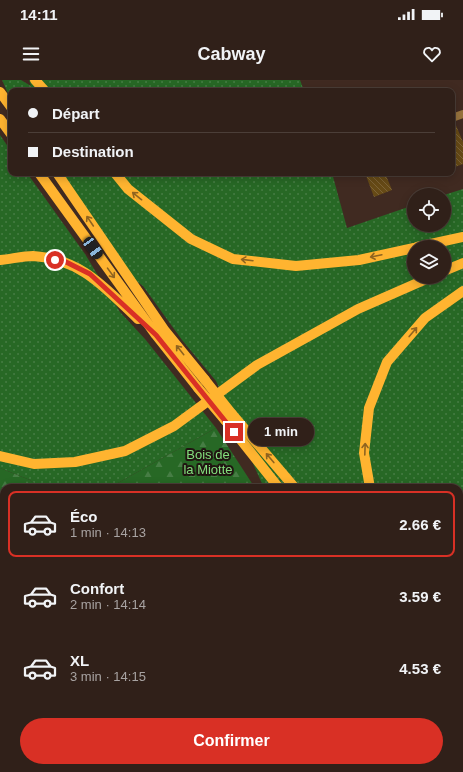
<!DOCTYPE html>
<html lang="fr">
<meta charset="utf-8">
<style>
body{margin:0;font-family:Arial,sans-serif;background:#382822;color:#f1f3f6;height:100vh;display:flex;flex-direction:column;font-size:15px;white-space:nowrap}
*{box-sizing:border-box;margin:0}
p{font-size:13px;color:#a8a3a2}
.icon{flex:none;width:22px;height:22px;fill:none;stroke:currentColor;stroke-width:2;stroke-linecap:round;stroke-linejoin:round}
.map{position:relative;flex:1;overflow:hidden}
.side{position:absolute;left:0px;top:404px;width:463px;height:288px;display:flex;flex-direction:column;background:#302019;border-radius:12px 12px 0 0;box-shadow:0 2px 10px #0003,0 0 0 1px #4b3e38}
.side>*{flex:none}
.guide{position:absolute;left:8px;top:8px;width:447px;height:88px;border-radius:8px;box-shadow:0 2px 10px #0003,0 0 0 1px #4b3e38;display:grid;align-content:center;height:88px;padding:0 20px;background:#302019}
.fabs{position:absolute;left:407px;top:108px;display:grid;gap:8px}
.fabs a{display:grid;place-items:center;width:44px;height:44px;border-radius:50%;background:#302019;box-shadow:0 2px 10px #0003,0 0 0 1px #4b3e38;font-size:20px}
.end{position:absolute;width:18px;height:18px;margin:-9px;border:5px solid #d93025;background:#fff;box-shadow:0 0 0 2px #fff}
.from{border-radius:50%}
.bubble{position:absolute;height:28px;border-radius:14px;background:#302019;box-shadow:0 2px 10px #0003,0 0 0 1px #4b3e38;font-size:13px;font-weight:700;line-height:28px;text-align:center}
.car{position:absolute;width:12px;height:24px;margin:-12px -6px;border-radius:5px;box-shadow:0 0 3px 1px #0007;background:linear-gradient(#222 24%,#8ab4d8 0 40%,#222 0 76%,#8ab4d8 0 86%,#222 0)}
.guide b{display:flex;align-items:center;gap:14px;height:38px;font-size:15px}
.guide b+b{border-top:1px solid #4b3e38}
.guide i{width:10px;height:10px;background:#f1f3f6}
ul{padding:7px 0 0;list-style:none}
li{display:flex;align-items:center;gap:12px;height:66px;margin:0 8px 6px;padding:0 12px;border:2px solid transparent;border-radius:8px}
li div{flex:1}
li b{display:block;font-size:15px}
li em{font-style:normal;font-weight:700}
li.on{border-color:#d93025}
li>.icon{width:36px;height:36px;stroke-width:1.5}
.button{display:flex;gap:8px;margin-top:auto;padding:8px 20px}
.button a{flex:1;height:46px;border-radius:24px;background:#d93025;color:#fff;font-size:16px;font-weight:700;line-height:46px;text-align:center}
.status{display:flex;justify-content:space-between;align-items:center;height:28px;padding:0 20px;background:#302019;direction:ltr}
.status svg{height:11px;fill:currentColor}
header{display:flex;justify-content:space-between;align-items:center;height:52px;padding:0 20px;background:#302019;font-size:18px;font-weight:700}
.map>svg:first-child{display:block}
</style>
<div class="status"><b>14:11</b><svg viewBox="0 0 49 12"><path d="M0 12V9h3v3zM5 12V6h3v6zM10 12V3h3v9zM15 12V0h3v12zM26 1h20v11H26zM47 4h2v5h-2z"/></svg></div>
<header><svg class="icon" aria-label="menu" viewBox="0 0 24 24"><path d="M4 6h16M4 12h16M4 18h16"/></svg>Cabway<svg class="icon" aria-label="heart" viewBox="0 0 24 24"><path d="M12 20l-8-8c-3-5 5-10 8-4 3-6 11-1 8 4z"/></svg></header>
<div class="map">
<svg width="463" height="692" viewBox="0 0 463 692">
<defs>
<pattern id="grass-dots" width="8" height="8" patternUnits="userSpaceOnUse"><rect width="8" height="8" fill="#276825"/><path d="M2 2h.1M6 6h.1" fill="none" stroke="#467d44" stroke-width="1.8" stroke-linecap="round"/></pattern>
<pattern id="forest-firs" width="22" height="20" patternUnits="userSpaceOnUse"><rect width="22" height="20" fill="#276825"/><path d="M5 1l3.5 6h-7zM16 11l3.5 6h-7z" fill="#467d44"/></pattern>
<pattern id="building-back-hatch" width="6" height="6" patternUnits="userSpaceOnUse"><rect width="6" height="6" fill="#664a16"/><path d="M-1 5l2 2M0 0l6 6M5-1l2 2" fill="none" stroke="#7c6337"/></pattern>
</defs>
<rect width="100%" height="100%" fill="#402a21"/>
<!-- grass -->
<path fill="url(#grass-dots)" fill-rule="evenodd" d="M2 0H21L31 6 29 0H300L304 11H11V20Z
M0 55 11 71V93H27L85 174 120 232 145 259 216 348 109 408H40L30 400 0 388Z
M61 93H332L347 148 414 125V145H444V115L463 109V684L459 672V408H264L216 301 182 260 143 206 135 200ZM414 167H444V197H414Z"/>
<!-- forest -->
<path fill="url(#forest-firs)" d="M216 348 255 408H109Z
M0 388 30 400 40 408H4V688H459V672L463 684V692H0Z"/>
<!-- building -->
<path fill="url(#building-back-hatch)" d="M452 43H455L463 62V84L452 88Z
M365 93H385L392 110 374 117Z"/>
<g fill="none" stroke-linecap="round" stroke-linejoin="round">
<!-- lane -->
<path stroke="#97733d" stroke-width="8" d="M452 38 463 34"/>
<!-- primary -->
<path stroke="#ffb430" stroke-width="10" d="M35 0 45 11
M0 12 11 27
M0 39 11 54
M39 93 156 255 198 308
M57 93 165 251 205 300
M115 93 128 109 191 159 233 179 296 186 359 180 414 168
M417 167 463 157
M0 180C11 179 23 176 33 176 82 179 105 208 138 239
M444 191 463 183
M232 334 295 408
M225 340 279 408
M0 376 34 384 75 382 125 371 174 346 257 285 358 229 431 197
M370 408 364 373 369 328 387 282 425 238 463 211
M459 552 463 558
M459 593 463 598
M459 633 463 638"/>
<!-- primary-bridge -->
<path stroke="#ffb430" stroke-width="10" d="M205 300 232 334
M198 308 225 340"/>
</g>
<!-- one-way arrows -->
<defs><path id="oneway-shaft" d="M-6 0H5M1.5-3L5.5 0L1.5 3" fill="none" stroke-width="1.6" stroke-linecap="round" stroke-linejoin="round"/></defs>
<g stroke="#906420">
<use href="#oneway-shaft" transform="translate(137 116) rotate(-141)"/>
<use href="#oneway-shaft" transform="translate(90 141) rotate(-124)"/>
<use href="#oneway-shaft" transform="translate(376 176) rotate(168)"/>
<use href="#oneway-shaft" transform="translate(247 180) rotate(-173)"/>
<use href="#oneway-shaft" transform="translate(111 193) rotate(54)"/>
<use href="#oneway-shaft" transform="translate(413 252) rotate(-50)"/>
<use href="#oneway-shaft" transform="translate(180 270) rotate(-129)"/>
<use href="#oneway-shaft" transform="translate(365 369) rotate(-88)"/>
<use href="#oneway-shaft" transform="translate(270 378) rotate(-130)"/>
</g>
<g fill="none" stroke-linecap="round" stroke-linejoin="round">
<!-- route -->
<path stroke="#d93025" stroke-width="5" d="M55 180 66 182 90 194 156 255 234 352"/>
</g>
<g text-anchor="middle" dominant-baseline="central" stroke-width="4" stroke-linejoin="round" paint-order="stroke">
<!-- park labels -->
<g font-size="13" fill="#83de7d" stroke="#201511">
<text x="208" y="374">Bois de<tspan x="208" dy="15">la Miotte</tspan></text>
</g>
</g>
</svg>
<div class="fabs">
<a><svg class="icon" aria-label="locate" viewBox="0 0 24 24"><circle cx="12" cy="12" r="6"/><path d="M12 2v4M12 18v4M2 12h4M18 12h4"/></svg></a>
<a><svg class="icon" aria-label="layers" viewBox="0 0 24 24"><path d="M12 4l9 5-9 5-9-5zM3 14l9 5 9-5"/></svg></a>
</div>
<i class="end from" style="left:55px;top:180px"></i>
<i class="end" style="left:234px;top:352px"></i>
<div class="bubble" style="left:248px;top:338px;width:66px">1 min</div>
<i class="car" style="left:93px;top:168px;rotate:144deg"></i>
<div class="guide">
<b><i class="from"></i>Départ</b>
<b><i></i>Destination</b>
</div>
<section class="side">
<ul>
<li class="on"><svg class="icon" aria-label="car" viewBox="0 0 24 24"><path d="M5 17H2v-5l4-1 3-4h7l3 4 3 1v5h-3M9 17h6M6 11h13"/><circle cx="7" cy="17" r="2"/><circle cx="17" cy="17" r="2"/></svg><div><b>Éco</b><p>1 min · 14:13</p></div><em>2.66 €</em></li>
<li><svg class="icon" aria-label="car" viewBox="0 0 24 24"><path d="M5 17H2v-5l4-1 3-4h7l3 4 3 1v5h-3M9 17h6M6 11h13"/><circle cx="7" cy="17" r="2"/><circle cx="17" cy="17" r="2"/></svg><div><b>Confort</b><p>2 min · 14:14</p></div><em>3.59 €</em></li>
<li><svg class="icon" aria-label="car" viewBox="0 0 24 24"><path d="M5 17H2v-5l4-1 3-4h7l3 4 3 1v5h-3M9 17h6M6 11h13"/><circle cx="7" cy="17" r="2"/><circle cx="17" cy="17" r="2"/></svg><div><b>XL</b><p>3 min · 14:15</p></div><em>4.53 €</em></li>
</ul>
<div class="button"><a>Confirmer</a></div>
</section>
</div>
